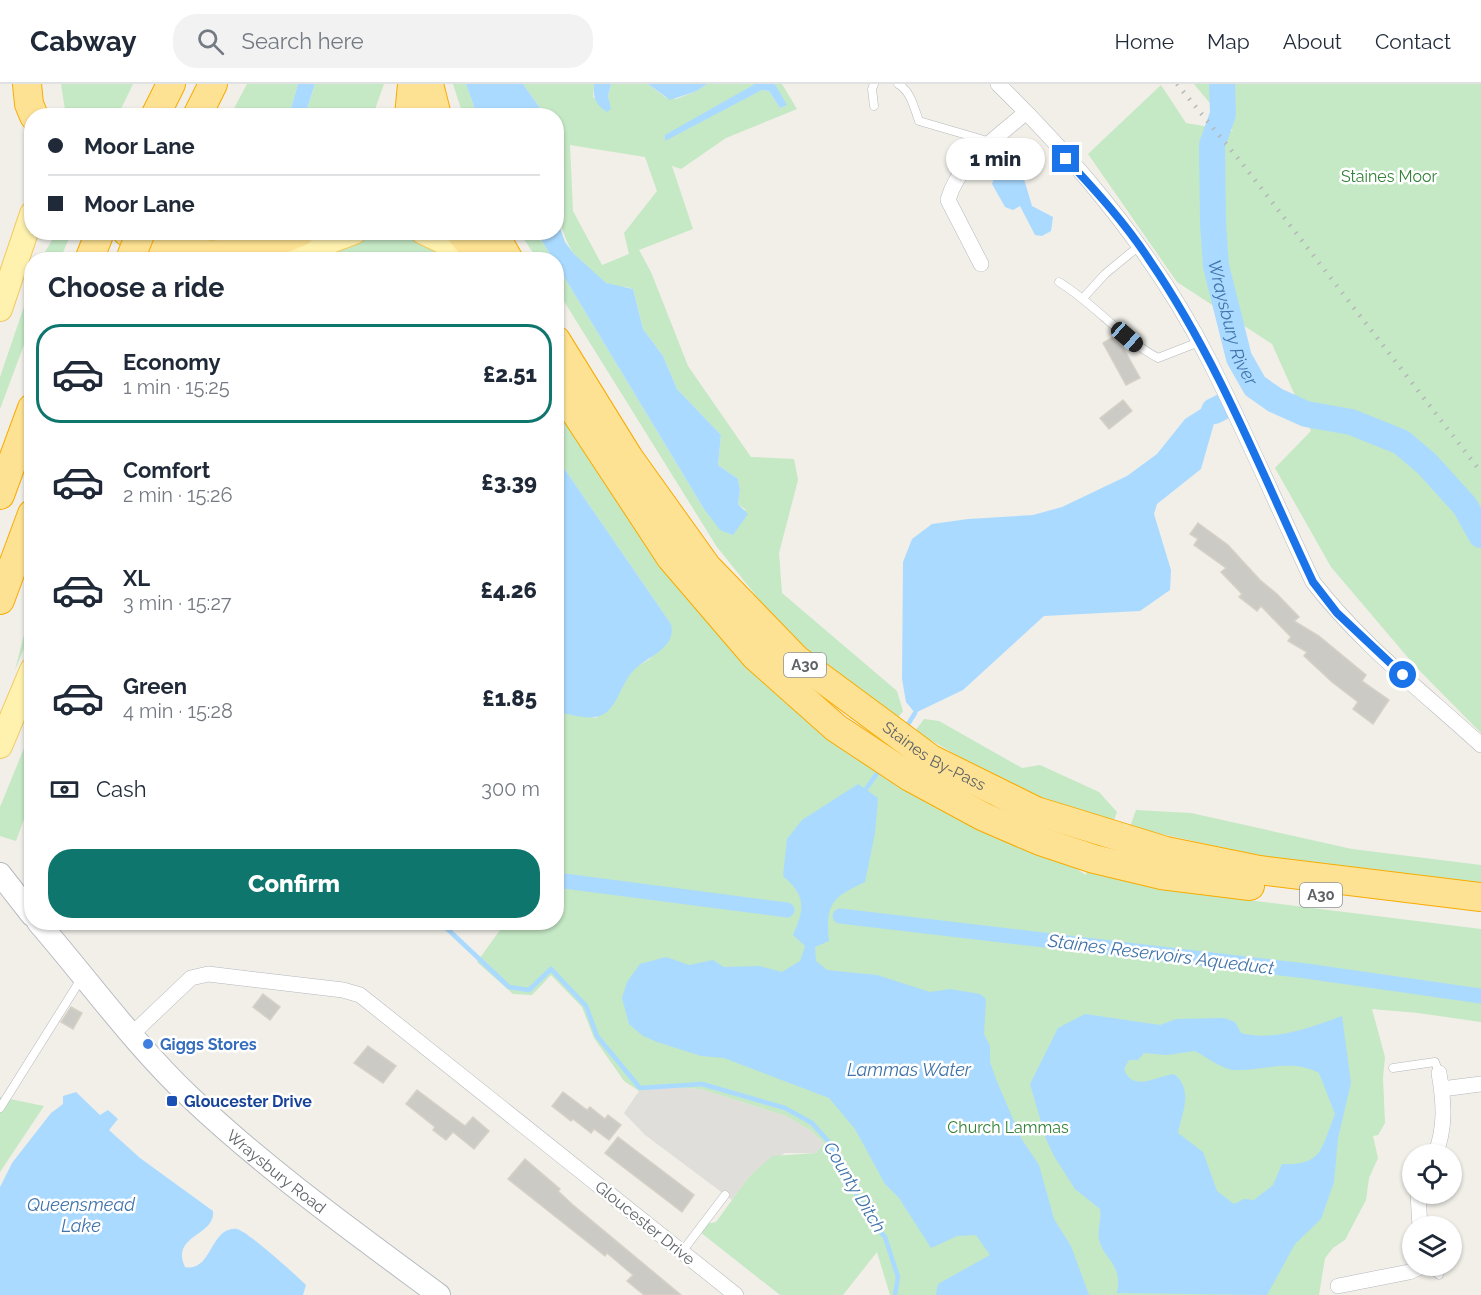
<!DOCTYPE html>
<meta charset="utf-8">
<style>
body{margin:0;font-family:Raleway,sans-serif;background:#f2f2f3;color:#1f2937;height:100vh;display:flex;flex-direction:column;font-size:22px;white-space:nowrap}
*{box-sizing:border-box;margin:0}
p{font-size:20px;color:#747a83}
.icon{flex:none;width:33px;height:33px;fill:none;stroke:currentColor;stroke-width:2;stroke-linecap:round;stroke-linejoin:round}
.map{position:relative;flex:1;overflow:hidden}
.sheet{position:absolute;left:24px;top:168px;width:540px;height:678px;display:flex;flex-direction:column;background:#fff;border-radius:24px;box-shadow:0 2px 4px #0004}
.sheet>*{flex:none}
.guide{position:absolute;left:24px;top:24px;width:540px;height:132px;border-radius:24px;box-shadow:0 2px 4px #0004;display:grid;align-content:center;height:132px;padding:0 24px;background:#fff}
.fabs{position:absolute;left:1402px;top:1060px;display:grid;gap:12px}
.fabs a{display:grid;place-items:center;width:60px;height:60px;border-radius:50%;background:#fff;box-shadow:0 2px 4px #0004;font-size:30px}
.end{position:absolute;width:27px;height:27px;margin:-14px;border:8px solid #1a73e8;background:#fff;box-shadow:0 0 0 3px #fff}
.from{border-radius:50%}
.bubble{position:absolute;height:42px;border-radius:21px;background:#fff;box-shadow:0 2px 4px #0004;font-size:20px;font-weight:800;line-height:42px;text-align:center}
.car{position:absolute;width:18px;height:36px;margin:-18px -9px;border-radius:8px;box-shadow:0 0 4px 2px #0007;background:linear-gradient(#222 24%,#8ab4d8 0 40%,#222 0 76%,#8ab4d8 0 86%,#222 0)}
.guide b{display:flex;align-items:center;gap:21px;height:57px;font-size:22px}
.guide b+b{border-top:2px solid #e0e1e3}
.guide i{width:15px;height:15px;background:#1f2937}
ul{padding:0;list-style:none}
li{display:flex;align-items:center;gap:18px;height:99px;margin:0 12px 9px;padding:0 12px;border:3px solid transparent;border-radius:24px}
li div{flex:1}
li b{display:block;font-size:22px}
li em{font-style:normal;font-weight:800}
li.current{border-color:#0f766e}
li>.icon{width:54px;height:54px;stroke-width:1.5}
h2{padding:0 24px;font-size:27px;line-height:72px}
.pay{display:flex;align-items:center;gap:15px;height:66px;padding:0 24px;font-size:22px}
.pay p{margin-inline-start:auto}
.cta{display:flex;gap:12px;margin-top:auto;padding:12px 24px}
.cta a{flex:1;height:69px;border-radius:24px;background:#0f766e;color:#fff;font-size:24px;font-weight:800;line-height:69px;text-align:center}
header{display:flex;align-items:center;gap:36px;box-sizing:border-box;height:84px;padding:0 30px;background:#fff;border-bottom:2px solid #e0e1e3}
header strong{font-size:28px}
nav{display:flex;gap:33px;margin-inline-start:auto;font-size:21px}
.search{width:420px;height:54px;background:#f2f2f3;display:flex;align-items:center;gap:15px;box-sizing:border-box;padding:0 21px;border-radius:24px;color:#747a83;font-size:22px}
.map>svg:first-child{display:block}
</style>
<header>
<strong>Cabway</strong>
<div class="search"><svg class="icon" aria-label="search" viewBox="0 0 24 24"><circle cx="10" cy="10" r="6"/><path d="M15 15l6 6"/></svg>Search here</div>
<nav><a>Home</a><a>Map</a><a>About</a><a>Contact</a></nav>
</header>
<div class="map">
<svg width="1481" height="1211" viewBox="0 0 1481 1211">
<rect width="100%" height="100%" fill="#f1efe8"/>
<!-- industrial -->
<path fill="#e0deda" d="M672 1003 700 1005 786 1032 810 1046 824 1059 816 1069H785L748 1094 732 1116 645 1051 624 1029 639 1007Z"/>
<!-- green -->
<path fill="#c5e8c5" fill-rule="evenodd" d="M61 0H133L118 31 66 32Z
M247 0H298L289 31 230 32Z
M315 0H384L373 31 305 32Z
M453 0H466L477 31H463Z
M523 0H594L593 13 610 25 608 12 611 0H648L665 13 676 15 697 7 707 0H755L665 56 762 6 769 7 780 24 786 21 775 0H782L797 25 726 54 681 85 672 82 693 145 639 166 651 188 688 282 751 373 794 375 798 396 779 469 782 509 897 607 903 627 897 635 823 581 762 519 717 463 557 206V181L704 425 746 426 738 420 740 406 738 395 718 381 721 351 677 305 663 272 643 245 633 205C624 201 614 204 606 199 543 163 557 93 556 32L545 31ZM570 61 645 73 657 107 624 149 629 170 602 181 573 127Z
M1194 0H1481V649L1416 583 1331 483 1275 384 1311 347 1272 260 1177 198 1088 70 1161 1 1186 39 1233 47Z
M56 149 71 150 60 175H41Z
M520 149H537L553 175H537Z
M370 151C402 153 431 155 456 175H421L406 170H395L371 175 305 176Z
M31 202V242L0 325V293Z
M557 321 672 498 718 548 798 628 888 696 951 732 1065 777 1086 791 1087 783 1207 811 1481 845V938L1418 929 1372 925 1385 973 1383 994 1385 1039 1378 1051 1373 1052 1378 1074 1369 1094 1366 1116 1345 1156 1333 1164 1325 1174 1319 1211H890L877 1168 843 1211H780L700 1148 706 1140 716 1138 748 1094 772 1072 816 1069 824 1059 810 1046 786 1032 700 1005 672 1003 639 1007 624 997 594 954 582 923 551 891 532 911 513 910 477 878 505 839 556 838 557 628 596 634 621 606 623 597 636 583 650 575 671 540 557 374Z
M31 523V548L15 586Z
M924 635 939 637 1022 684 1040 681 1099 708 1117 728 1113 739 1012 703 915 647Z
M31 647V716L16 757 0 752V723Z
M1136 726 1191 729 1352 765 1481 781V800L1257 771 1130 743Z
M0 1013 44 1022 0 1088Z"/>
<!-- water -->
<path fill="#aadaff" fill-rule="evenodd" d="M298 0H315L305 31H289Z
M466 0H523L545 31H477Z
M594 0H611L608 12 611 25 607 28C595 20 593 14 594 0Z
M648 0H707L697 7 670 16Z
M755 0H775L787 21 780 24 769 7 762 6 665 57V51Z
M1003 86 1014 88 1024 95 1032 122 1053 133 1051 147 1042 152 1035 151 1020 122 1013 126 1005 123 992 100 995 92Z
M557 120 560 144 565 158 574 170 606 199 633 205 643 245 663 272 677 305 721 351 718 381 738 395 740 406 738 420 748 430 733 451 720 446 704 425 557 181 556 176 553 175 537 149 556 148Z
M1207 321 1214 327 1215 336 1201 385 1157 420 1154 430 1171 486 1170 506 1140 527 1044 532 963 606 915 629 906 618 902 595 903 478 912 455 932 440 968 435 1033 431 1062 423 1127 392 1157 370 1185 335Z
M557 374 671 540C677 565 647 572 633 587 621 600 617 624 602 631 591 637 569 630 557 628Z
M858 700 878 714 875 749 865 798C833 813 825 819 829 857L815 863 816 877 827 886 877 891 930 908 950 905 980 910 986 915 984 950 990 962V978L996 995 1021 1054 1039 1081 1054 1135 1071 1162 1089 1211H936L938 1200 990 1171 976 1151 957 1152 931 1164 899 1114 885 1100 855 1045 829 1014 724 974 701 972 657 958 643 952 629 940 622 914 627 898 640 880 666 873 689 881 713 876 724 883 759 882 782 888 800 877 805 862 793 851C805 824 806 812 783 792L787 755 802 736Z
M1085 930 1160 941 1176 935 1224 934 1235 938 1241 949C1272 958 1313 943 1342 932L1351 999 1338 1054 1334 1098 1321 1135 1295 1160 1267 1211 1117 1209C1123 1178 1103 1176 1099 1155 1097 1145 1102 1135 1100 1125L1075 1105 1054 1072 1046 1055 1030 1000 1058 944ZM1195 967C1206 973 1222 985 1234 986 1263 987 1291 974 1319 989L1335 1030C1321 1064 1323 1082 1282 1080L1273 1101 1254 1116 1244 1115 1234 1120 1217 1107 1203 1068 1178 1049C1182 1028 1194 1006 1174 990 1157 992 1132 1009 1124 985L1129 976H1138L1144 969 1167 971Z
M76 1008 100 1031 108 1026 118 1035 109 1046 140 1074 213 1127C216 1152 170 1151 185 1183 212 1189 210 1142 237 1145 247 1147 296 1191 306 1201L303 1211H0V1103L12 1079 51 1029 63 1020V1012Z"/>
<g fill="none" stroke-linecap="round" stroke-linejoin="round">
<!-- stream -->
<path stroke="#aadaff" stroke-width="4.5" d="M907 642 915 629
M866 705 878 688
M440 838 509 903 529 906 551 885 586 922 597 952 640 1004 702 1000 785 1024 812 1039 828 1057 872 1138 885 1153 898 1193 895 1211"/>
<!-- canal -->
<path stroke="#aadaff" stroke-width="15" d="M556 796 787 826
M840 832 1306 887 1481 912"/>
<!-- river -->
<g stroke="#aadaff" stroke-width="26">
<path id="s1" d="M1222 0 1223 30 1212 61 1213 139 1216 182 1239 274 1255 302 1275 316 1306 330 1351 338 1401 358 1427 380 1465 422 1481 451"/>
<path d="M1214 327 1222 323"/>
</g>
</g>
<!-- building -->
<path fill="#cccac5" stroke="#d6d1c6" stroke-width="1.5" d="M1116 251 1140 294 1126 301 1103 259Z
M1123 316 1132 327 1109 345 1100 334Z
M1198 439 1228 461 1260 496 1277 510 1299 533 1294 537 1319 552 1366 591 1362 597 1389 616 1373 640 1353 625 1358 618 1332 598 1304 572 1307 568 1288 557 1291 553 1261 522 1257 527 1239 513 1242 510 1221 488 1226 484 1194 461 1198 455 1190 450Z
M263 910 280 923 270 936 253 923Z
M71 923 82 929 73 945 61 938Z
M368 962 396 982 383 999 354 979Z
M417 1006 465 1042 473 1033 489 1047 474 1065 453 1048 446 1056 433 1046 435 1043 406 1020Z
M563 1008 587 1026 590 1023 605 1035 608 1031 621 1041 609 1056 594 1045 591 1049 573 1035 571 1037 552 1022Z
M618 1053 694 1111 682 1128 605 1069Z
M525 1075 560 1105 558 1107 573 1121 681 1211H644L627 1197 633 1191 607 1169 605 1172 590 1160 508 1095Z"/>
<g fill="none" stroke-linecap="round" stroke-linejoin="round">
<!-- lane casing -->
<g stroke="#b5b8bc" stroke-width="9">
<path id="lane" d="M874 0 872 5 874 22
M898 0C911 7 914 24 919 37L984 56 990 60
M1059 198C1095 220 1121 254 1158 274L1199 258
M1084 213 1105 190 1139 162
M1393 984 1435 978 1439 989
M0 1024 81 895
M681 1169 725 1111
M1428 1182 1439 1191"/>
</g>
<!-- street casing -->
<g stroke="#b5b8bc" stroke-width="16">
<path id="street" d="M998 0C1080 80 1157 173 1209 276 1246 349 1278 424 1313 498 1361 560 1423 608 1481 661
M981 180 948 116C958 79 997 54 1025 29
M130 952 191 894 208 890 343 906 360 911 736 1211
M1442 1005 1481 1000
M1435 1071C1446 1043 1444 1018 1439 989
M1418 1110 1420 1143
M1338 1202 1409 1188 1423 1182"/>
</g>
<!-- secondary casing -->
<g stroke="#b6babf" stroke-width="24">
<g id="secondary">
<path d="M0 790 32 831"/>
<path id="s2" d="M38 838C89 897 134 960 190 1013 267 1086 354 1148 439 1211"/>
</g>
</g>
<!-- primary casing -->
<g stroke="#f2c960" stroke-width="26">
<path id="primary" d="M423 148 452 162 469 176
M281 176 354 148
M0 225 32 130
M0 662 32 586"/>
</g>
<!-- highway casing -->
<g stroke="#f9ab00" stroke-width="30">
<g id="highway">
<path d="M27 0 29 20 34 32"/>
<path d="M429 0 437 32"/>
<path d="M155 32 171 0"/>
<path d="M197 32 213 0"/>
<path d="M409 32 412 0"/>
<path d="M127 148C188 179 238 176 300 148"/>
<path d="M460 148 483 176"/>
<path d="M493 148 509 176"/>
<path d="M89 176 100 148"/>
<path id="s3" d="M556 256 629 374 707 483 796 575 931 675 1036 727 1166 767 1259 786 1481 813"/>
<path d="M556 299 671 474 755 572 836 644 910 693 984 733 1040 757 1094 775 1161 791 1250 802"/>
<path d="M0 411 32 324"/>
<path d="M0 516 32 430"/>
</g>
</g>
<!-- lane -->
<use href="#lane" stroke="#fff" stroke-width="8"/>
<!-- street -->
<use href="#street" stroke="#fff" stroke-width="15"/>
<!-- secondary -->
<use href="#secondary" stroke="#fff" stroke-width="22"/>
<!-- primary -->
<use href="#primary" stroke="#fff2af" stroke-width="24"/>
<!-- highway -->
<use href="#highway" stroke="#fde293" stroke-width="28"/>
<!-- rail -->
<path stroke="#b6b7b8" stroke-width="4.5" stroke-dasharray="1.5 8" stroke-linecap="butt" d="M1177 0 1241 78 1481 388"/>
<!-- highway-bridge casing -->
<g stroke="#f9ab00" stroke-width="30" stroke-linecap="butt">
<path id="highway-bridge" d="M131 173 141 148"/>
</g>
<!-- highway-bridge -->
<use href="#highway-bridge" stroke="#fde293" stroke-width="28"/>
</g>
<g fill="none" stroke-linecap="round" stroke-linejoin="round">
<!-- route -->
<path stroke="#1a73e8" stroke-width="8" d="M1066 75C1096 107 1126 140 1150 177 1218 276 1262 390 1313 498L1337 529 1403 591"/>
</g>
<!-- markers -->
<circle fill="#3f7fe0" stroke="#fff" stroke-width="2" cx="148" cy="960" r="6"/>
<rect fill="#1a4fb4" stroke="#fff" stroke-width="2" x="166" y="1011" width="12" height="12" rx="3"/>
<g text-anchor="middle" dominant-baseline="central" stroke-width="5" stroke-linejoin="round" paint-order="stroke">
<!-- shield labels -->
<g fill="#fff" stroke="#8f9295" stroke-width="1.5">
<rect x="784" y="569" width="42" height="24" rx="4.5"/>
<rect x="1300" y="799" width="42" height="24" rx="4.5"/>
</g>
<g font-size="15" font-weight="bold" fill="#5f6368">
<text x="805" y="581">A30</text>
<text x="1321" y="811">A30</text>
</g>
<!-- park labels -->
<g font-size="16" fill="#348238" stroke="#fff">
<text x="1389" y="92">Staines Moor</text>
<text x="1008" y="1043">Church Lammas</text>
</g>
<!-- street labels -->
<g font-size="16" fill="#5f6368" stroke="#fff">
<text stroke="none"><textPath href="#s3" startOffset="570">Staines By-Pass</textPath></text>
<text stroke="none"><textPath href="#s2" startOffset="346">Wraysbury Road</textPath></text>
<text transform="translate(645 1139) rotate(39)">Gloucester Drive</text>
</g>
<!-- shop labels -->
<g font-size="16" font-weight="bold" fill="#366cbe" stroke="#fff" text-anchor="start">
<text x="160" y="960">Giggs Stores</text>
</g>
<!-- transit labels -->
<g font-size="16" font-weight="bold" fill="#164399" stroke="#fff" text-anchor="start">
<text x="184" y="1017">Gloucester Drive</text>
</g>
<!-- water labels -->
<g font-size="18" font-style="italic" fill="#4174aa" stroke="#fff">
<text stroke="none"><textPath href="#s1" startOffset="243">Wraysbury River</textPath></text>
<text transform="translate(1161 870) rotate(7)">Staines Reservoirs Aqueduct</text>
<text x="909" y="985">Lammas Water</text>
<text transform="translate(855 1103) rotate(59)">County Ditch</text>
<text x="81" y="1120">Queensmead<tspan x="81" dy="21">Lake</tspan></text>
</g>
</g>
</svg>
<div class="fabs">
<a><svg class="icon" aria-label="locate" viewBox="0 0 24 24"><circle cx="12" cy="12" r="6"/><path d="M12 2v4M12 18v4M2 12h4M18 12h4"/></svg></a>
<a><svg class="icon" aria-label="layers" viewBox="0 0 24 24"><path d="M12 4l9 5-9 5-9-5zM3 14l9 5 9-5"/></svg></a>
</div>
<i class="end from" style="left:1403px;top:591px"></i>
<i class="end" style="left:1066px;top:75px"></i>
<div class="bubble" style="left:946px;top:54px;width:99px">1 min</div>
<i class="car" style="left:1127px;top:253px;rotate:131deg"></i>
<div class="guide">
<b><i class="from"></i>Moor Lane</b>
<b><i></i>Moor Lane</b>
</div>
<section class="sheet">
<h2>Choose a ride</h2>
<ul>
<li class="current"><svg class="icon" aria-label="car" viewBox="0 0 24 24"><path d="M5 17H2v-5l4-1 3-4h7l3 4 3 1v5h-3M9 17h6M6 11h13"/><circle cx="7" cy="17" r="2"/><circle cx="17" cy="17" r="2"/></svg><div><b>Economy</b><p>1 min · 15:25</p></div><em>£2.51</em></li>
<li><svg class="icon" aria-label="car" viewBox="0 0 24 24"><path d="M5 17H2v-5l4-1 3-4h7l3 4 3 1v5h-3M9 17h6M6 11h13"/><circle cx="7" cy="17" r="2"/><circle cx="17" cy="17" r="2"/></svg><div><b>Comfort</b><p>2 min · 15:26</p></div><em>£3.39</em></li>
<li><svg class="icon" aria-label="car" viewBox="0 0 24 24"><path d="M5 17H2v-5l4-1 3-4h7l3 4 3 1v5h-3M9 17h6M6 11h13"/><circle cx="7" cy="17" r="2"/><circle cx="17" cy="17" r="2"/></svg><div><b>XL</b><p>3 min · 15:27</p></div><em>£4.26</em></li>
<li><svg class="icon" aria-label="car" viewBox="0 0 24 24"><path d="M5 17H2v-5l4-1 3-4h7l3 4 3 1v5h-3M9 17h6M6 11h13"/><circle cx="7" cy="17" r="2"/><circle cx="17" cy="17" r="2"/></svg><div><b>Green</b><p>4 min · 15:28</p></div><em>£1.85</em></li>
</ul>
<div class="pay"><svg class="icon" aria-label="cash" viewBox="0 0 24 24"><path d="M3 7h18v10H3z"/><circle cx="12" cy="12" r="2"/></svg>Cash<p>300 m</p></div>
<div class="cta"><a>Confirm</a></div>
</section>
</div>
